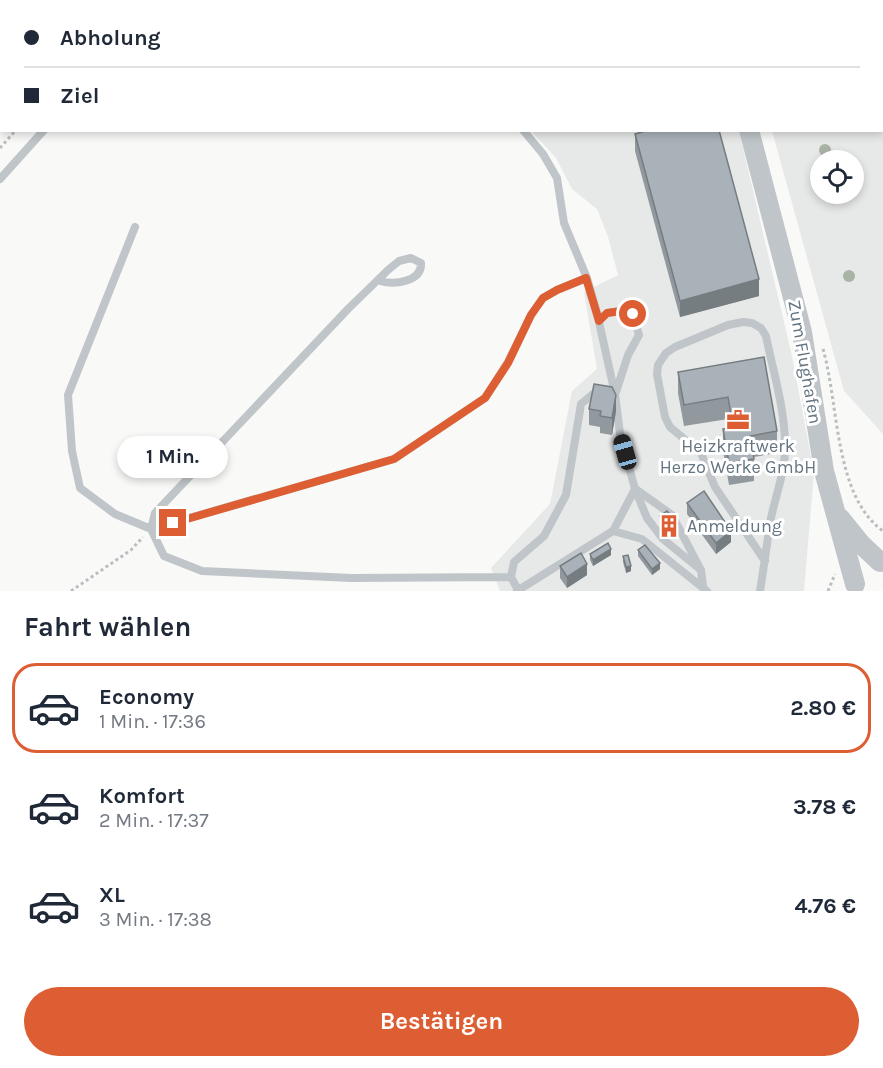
<!DOCTYPE html>
<html lang="de">
<meta charset="utf-8">
<style>
body{margin:0;font-family:Karla,sans-serif;background:#f6f6f7;color:#1f2937;height:100vh;display:flex;flex-direction:column;font-size:22px;white-space:nowrap}
*{box-sizing:border-box;margin:0}
p{font-size:20px;color:#747a83}
.icon{flex:none;width:33px;height:33px;fill:none;stroke:currentColor;stroke-width:2;stroke-linecap:round;stroke-linejoin:round}
.map{position:relative;height:591px;overflow:hidden}
.details{display:flex;flex-direction:column;background:#fff;flex:1}
.details>*{flex:none}
.banner{position:absolute;left:0px;top:0px;width:884px;height:132px;box-shadow:0 3px 9px #0003;display:grid;align-content:center;height:132px;padding:0 24px;background:#fff}
.controls{position:absolute;left:810px;top:150px;display:grid;gap:12px}
.controls a{display:grid;place-items:center;width:54px;height:54px;border-radius:50%;background:#fff;box-shadow:0 3px 9px #0003;font-size:30px}
.end{position:absolute;width:27px;height:27px;margin:-14px;border:8px solid #de5e33;background:#fff;box-shadow:0 0 0 3px #fff}
.from{border-radius:50%}
.bubble{position:absolute;height:42px;border-radius:21px;background:#fff;box-shadow:0 3px 9px #0003;font-size:20px;font-weight:700;line-height:42px;text-align:center}
.car{position:absolute;width:18px;height:36px;margin:-18px -9px;border-radius:8px;box-shadow:0 0 4px 2px #0007;background:linear-gradient(#222 24%,#8ab4d8 0 40%,#222 0 76%,#8ab4d8 0 86%,#222 0)}
.banner b{display:flex;align-items:center;gap:21px;height:57px;font-size:22px}
.banner b+b{border-top:2px solid #e0e1e3}
.banner i{width:15px;height:15px;background:#1f2937}
ul{padding:0;list-style:none}
li{display:flex;align-items:center;gap:18px;height:90px;margin:0 12px 9px;padding:0 12px;border:3px solid transparent;border-radius:24px}
li div{flex:1}
li b{display:block;font-size:22px}
li em{font-style:normal;font-weight:700}
li.selected{border-color:#de5e33}
li>.icon{width:54px;height:54px;stroke-width:1.5}
h2{padding:0 24px;font-size:27px;line-height:72px}
.cta{display:flex;gap:12px;margin-top:auto;padding:12px 24px}
.cta a{flex:1;height:69px;border-radius:36px;background:#de5e33;color:#fff;font-size:24px;font-weight:700;line-height:69px;text-align:center}
.map>svg:first-child{display:block}
</style>
<div class="map">
<svg width="883" height="591" viewBox="0 0 883 591">
<rect width="100%" height="100%" fill="#f9f9f7"/>
<!-- built -->
<path fill="#e7e8e8" fill-rule="evenodd" d="M441 0H709V2H440Z
M796 0H883V434L844 391 772 131 882 130V2L794 1ZM854 160V194H820V160Z
M531 131H739L792 356 814 473 804 591H500L491 568 550 504 572 391 597 369 584 292 618 275 608 237 597 209 572 189 556 158Z"/>
<g fill="none" stroke-linecap="round" stroke-linejoin="round">
<!-- path -->
<path stroke="#bbbec1" stroke-width="3" stroke-dasharray="3 3" stroke-linecap="butt" d="M739 0V2
M117 2V0
M0 148 16 130
M823 349C839 404 834 496 883 531
M71 591 131 550 143 537
M828 591 835 574"/>
<!-- service -->
<path stroke="#c0c5c9" stroke-width="8" d="M339 0 340 2
M364 0 366 2
M142 2 143 0
M523 130 543 154 557 178 564 223 587 278 597 313 615 394 620 434 635 489 647 518 663 539 701 570
M0 179 44 130
M135 227 68 395 72 451 80 488 115 514 151 529 155 513 348 309 388 270 399 261 411 258 421 263C422 282 394 285 380 281
M599 321 607 313 629 310 633 314 639 335 628 355 616 392
M637 490 672 515 701 570 703 586
M613 531 642 539 707 591
M511 577 351 578 202 571 164 556 151 529 394 459 485 398 508 362 531 315 543 298 557 290 587 278
M518 590 511 577 514 562 544 536 566 495 581 404 593 394H599
M517 591 613 531 635 489
M760 591C764 567 767 542 771 518 776 494 786 469 785 445 785 409 773 371 766 336L761 328 752 323 743 322 728 325 675 347 666 353 658 365 657 374 665 417 670 427 701 453 715 487 765 561"/>
<!-- tertiary -->
<path stroke="#c0c5c9" stroke-width="20" d="M717 0V2
M749 130 802 332 824 471 855 584
M840 518 861 544 880 562"/>
</g>
<!-- trees -->
<g fill="#a9b3a6">
<circle cx="825" cy="150" r="6"/>
<circle cx="849" cy="276" r="6"/>
</g>
<!-- wall -->
<path fill="#91999e" d="M0 0 2 2V54L0 53Z
M635 134 759 296 680 317 635 151Z
M764 357 777 431V453L754 457V481L729 485 723 451V429L729 428 728 419 684 426 678 393V372Z
M589 409 616 411 612 435 600 433V427L589 425Z
M687 503 731 542 716 554 687 514Z
M660 516 678 530 671 536 660 522Z
M638 550 660 569 652 575 638 556Z
M590 554 611 555 593 566 590 560Z
M623 556 631 571 626 573 623 562Z
M560 566 587 575 567 588 560 578Z"/>
<!-- shaded-wall -->
<path fill="#767d81" d="M34 0H44L43 2H33Z
M759 279V296L680 317V301Z
M616 395V411L612 435V418Z
M678 524V530L671 536V530Z
M731 531V542L716 554V543Z
M611 549V555L593 566V560Z
M660 563V569L652 575V569Z
M587 564V575L567 588V577Z
M631 566V571L626 573V567Z"/>
<!-- building -->
<path fill="#a9b2b8" stroke="#767d81" stroke-width="1.5" d="M0 0H34L33 2H2V33L0 32Z
M648 130H719L759 279 680 301 635 134Z
M764 357 777 431 750 436 754 459 729 463 723 429 733 427 728 397 684 405 678 372Z
M594 384 612 387 616 395 612 418 600 416 601 411 589 409Z
M704 491 731 531 716 543 687 503Z
M667 511 678 524 671 530 660 516Z
M608 543 611 549 593 560 590 554Z
M645 545 660 563 652 569 638 550Z
M581 553 587 564 567 577 560 566Z
M628 555 631 566 626 567 623 556Z"/>
<g fill="none" stroke-linecap="round" stroke-linejoin="round">
<!-- route -->
<path stroke="#de5e33" stroke-width="8" d="M173 523 394 459 485 398 508 363 531 315 543 298 557 290 586 278 599 321 607 313 628 310 633 314"/>
</g>
<!-- icons -->
<defs>
<g id="office-bare" transform="scale(1.8)"><path d="M-6-3h4V-5.5h4V-3h4V5H-6ZM-1-4.5V-3h2v-1.5ZM-6 0V1H6V0Z" fill="#de5e33" stroke="#fff" stroke-width="2.5" paint-order="stroke"/></g>
<g id="building-bare" transform="scale(1.8)"><path d="M-4-6H4V6H1V3H-1V6H-4ZM-2.5-4.3h1.7v1.8h-1.7ZM.8-4.3h1.7v1.8H.8ZM-2.5-1h1.7V.8h-1.7ZM.8-1h1.7V.8H.8Z" fill="#de5e33" stroke="#fff" stroke-width="2.5" paint-order="stroke"/></g>
</defs>
<g fill-rule="evenodd">
<use href="#office-bare" x="738" y="420"/>
<use href="#building-bare" x="669" y="526"/>
</g>
<g text-anchor="middle" dominant-baseline="central" stroke-width="6" stroke-linejoin="round" paint-order="stroke">
<!-- street labels -->
<g font-size="18" fill="#657481" stroke="#fff">
<text transform="translate(805 362) rotate(80)">Zum Flughafen</text>
</g>
<!-- poi labels -->
<g font-size="18" fill="#657481" stroke="#fff">
<text x="738" y="446">Heizkraftwerk<tspan x="738" dy="21">Herzo Werke GmbH</tspan></text>
<text x="687" y="526" text-anchor="start">Anmeldung</text>
</g>
</g>
</svg>
<div class="controls">
<a><svg class="icon" aria-label="locate" viewBox="0 0 24 24"><circle cx="12" cy="12" r="6"/><path d="M12 2v4M12 18v4M2 12h4M18 12h4"/></svg></a>
</div>
<i class="end from" style="left:633px;top:314px"></i>
<i class="end" style="left:173px;top:523px"></i>
<div class="bubble" style="left:117px;top:436px;width:111px">1 Min.</div>
<i class="car" style="left:625px;top:452px;rotate:344deg"></i>
<div class="banner">
<b><i class="from"></i>Abholung</b>
<b><i></i>Ziel</b>
</div>
</div>
<section class="details">
<h2>Fahrt wählen</h2>
<ul>
<li class="selected"><svg class="icon" aria-label="car" viewBox="0 0 24 24"><path d="M5 17H2v-5l4-1 3-4h7l3 4 3 1v5h-3M9 17h6M6 11h13"/><circle cx="7" cy="17" r="2"/><circle cx="17" cy="17" r="2"/></svg><div><b>Economy</b><p>1 Min. · 17:36</p></div><em>2.80 €</em></li>
<li><svg class="icon" aria-label="car" viewBox="0 0 24 24"><path d="M5 17H2v-5l4-1 3-4h7l3 4 3 1v5h-3M9 17h6M6 11h13"/><circle cx="7" cy="17" r="2"/><circle cx="17" cy="17" r="2"/></svg><div><b>Komfort</b><p>2 Min. · 17:37</p></div><em>3.78 €</em></li>
<li><svg class="icon" aria-label="car" viewBox="0 0 24 24"><path d="M5 17H2v-5l4-1 3-4h7l3 4 3 1v5h-3M9 17h6M6 11h13"/><circle cx="7" cy="17" r="2"/><circle cx="17" cy="17" r="2"/></svg><div><b>XL</b><p>3 Min. · 17:38</p></div><em>4.76 €</em></li>
</ul>
<div class="cta"><a>Bestätigen</a></div>
</section>
